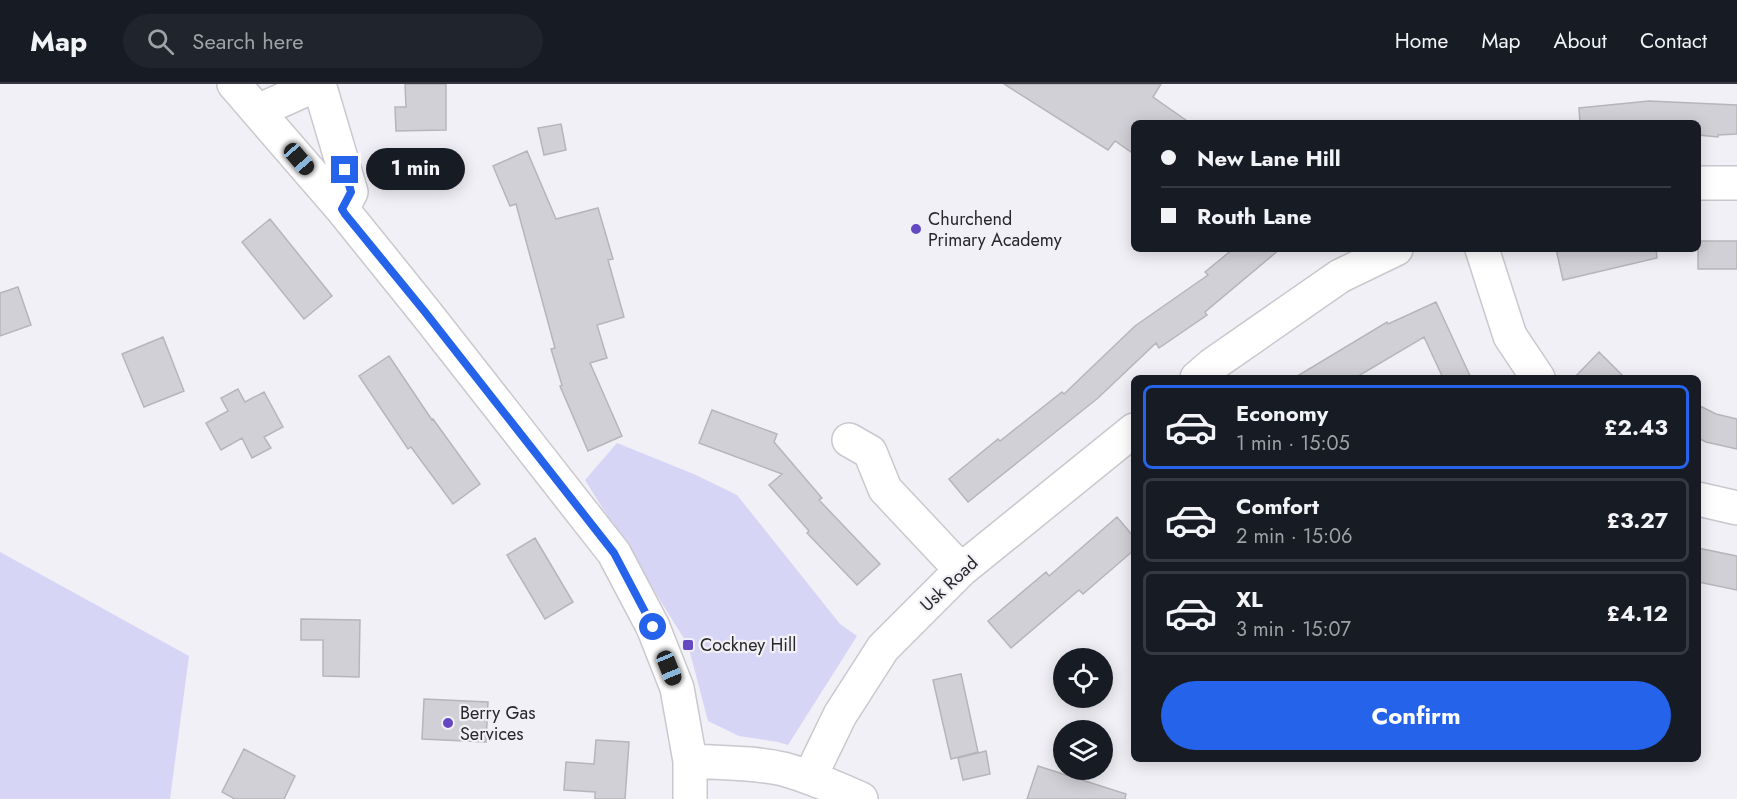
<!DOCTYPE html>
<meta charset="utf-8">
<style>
body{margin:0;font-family:Jost,sans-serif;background:#20242c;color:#f1f3f6;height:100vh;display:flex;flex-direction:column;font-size:22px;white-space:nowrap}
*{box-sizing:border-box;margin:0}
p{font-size:20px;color:#9ea1a6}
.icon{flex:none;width:33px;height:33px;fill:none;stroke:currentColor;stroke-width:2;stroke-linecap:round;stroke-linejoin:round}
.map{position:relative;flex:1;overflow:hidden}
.drawer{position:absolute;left:1131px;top:291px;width:570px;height:387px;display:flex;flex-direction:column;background:#171b24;border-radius:9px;box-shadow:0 3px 15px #0003}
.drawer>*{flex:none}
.banner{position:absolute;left:1131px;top:36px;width:570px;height:132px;border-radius:9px;box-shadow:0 3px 15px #0003;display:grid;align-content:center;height:132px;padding:0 30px;background:#171b24}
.controls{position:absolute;left:1053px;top:564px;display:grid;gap:12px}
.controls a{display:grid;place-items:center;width:60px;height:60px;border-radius:50%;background:#171b24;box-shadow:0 3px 15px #0003;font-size:30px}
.end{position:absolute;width:27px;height:27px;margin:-14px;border:8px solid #2563eb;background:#fff;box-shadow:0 0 0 3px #fff}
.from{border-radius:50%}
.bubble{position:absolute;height:42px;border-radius:21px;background:#171b24;box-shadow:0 3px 15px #0003;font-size:20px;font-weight:700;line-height:42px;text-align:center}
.car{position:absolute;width:18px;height:36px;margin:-18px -9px;border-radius:8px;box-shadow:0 0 4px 2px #0007;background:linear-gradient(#222 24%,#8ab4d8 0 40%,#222 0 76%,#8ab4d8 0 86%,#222 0)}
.banner b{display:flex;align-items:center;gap:21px;height:57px;font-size:22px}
.banner b+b{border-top:2px solid #363941}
.banner i{width:15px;height:15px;background:#f1f3f6}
ul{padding:10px 0 0;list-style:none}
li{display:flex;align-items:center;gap:18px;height:84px;margin:0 12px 9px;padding:0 18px;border:3px solid #363941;border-radius:9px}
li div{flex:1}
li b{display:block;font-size:22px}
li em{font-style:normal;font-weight:700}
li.selected{border-color:#2563eb}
li>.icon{width:54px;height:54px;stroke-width:1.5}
.button{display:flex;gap:12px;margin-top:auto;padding:12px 30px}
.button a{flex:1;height:69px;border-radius:36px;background:#2563eb;color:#fff;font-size:24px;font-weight:700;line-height:69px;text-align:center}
header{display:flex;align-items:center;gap:36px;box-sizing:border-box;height:84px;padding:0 30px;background:#171b24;border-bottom:2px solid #363941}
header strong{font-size:28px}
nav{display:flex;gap:33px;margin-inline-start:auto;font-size:21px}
.search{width:420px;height:54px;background:#20242c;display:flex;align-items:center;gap:15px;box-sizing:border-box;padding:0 21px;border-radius:33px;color:#9ea1a6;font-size:22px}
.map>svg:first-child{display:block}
</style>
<header>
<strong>Map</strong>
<div class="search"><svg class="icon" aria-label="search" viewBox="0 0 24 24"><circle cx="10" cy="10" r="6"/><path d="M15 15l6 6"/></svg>Search here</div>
<nav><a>Home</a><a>Map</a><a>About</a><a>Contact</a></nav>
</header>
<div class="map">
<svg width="1737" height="715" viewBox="0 0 1737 715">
<rect width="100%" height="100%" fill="#f0f0f6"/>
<!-- green -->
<path fill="#d7d5f6" d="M617 359 696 391 737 411 840 540 857 552 788 661 778 658 739 652 708 637 688 561 585 396Z
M0 468 189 572 170 715H0Z"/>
<!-- building -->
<path fill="#d0d0d6" stroke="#b5b5bb" stroke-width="1.5" d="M405 0H446V46L396 47 395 23H406Z
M1004 0H1161L1153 13 1190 39H1134V70L1115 57 1108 66Z
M1649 17 1737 21V50L1718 51V53L1698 51V39H1580L1579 24Z
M561 40 566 66 544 71 538 44Z
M527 67 556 135 598 124 613 175 608 176 624 233 597 241 607 274 590 279 622 352 588 367 560 302 562 301 551 265 555 264 516 120 510 122 493 82Z
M270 135 332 212 304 235 242 158Z
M1698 157H1737V185H1698Z
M1233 165H1280L1205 228 1207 231 1159 264 1156 259 1098 314 968 418 949 395 998 355 1000 357 1062 308 1064 310 1135 242 1208 191 1205 188Z
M1556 165H1656L1657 174 1563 196Z
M18 203 31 241 0 252V209Z
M1436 218 1471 294H1443L1424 253 1355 294H1294L1387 238 1388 240Z
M163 253 184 307 144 323 122 270Z
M1599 268 1625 294H1574Z
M389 272 432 336 433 335 480 400 453 420 411 363 408 365 359 292Z
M238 305 245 318 264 308 283 343 264 353 271 364 252 374 242 354 221 366 206 339 228 327 221 314Z
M1698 321 1716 330 1737 335V365L1706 358 1698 354Z
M712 326 777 350 774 358 822 414 819 416 880 480 857 501 807 449 809 447 769 401 782 390 699 359Z
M1117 433 1134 453V466L1083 510 1079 506 1011 564 988 537 1046 488 1049 492Z
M535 454 573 518 545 535 507 471Z
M1698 464 1737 472V506L1698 498Z
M301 535 360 536 359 593 323 592V556H301Z
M961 590 978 668 951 675 933 596Z
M424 615 488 618 486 658 422 655Z
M596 656 629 658 625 715H595V708L564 706 566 678 594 680Z
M244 665 295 692 284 715H235L222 708Z
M986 667 990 690 963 696 958 674Z
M1038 682 1126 710 1125 715H1027Z"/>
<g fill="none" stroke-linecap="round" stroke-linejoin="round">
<!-- minor casing -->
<g stroke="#c8c8ce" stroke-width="36">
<path id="minor" d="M234 0 342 125 425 228 614 469 653 543 677 604 690 677V715
M319 0 351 108 342 125
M258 27 300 8 308 0
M1698 99H1737
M1482 165 1510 252 1538 294
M1197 294 1212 281 1340 192 1396 165
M849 356 870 368 885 405 961 486
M1698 415 1737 424
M690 677C721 679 753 678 783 685 810 692 836 704 861 715
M810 693 840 631 883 564 961 486 1134 346"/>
</g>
<!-- minor -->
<use href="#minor" stroke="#fff" stroke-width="33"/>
</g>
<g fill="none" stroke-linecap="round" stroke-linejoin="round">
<!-- route -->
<path stroke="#2563eb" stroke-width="8" d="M345 86 351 108 342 125 345 130 425 228 614 469 653 543"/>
</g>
<!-- markers -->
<g fill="#6348c1" stroke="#f0f0f6" stroke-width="2">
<circle cx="916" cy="145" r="6"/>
<rect x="682" y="555" width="12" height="12" rx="3"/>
<circle cx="448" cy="639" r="6"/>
</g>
<g text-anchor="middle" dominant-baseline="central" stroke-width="4.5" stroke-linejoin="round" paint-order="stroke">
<!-- poi labels -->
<g font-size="18" fill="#28282b" stroke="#f0f0f6" text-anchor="start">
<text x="928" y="135">Churchend<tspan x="928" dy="21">Primary Academy</tspan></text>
<text x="700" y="561">Cockney Hill</text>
<text x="460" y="629">Berry Gas<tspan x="460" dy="21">Services</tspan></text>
</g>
<!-- street labels -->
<g font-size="18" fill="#28282b" stroke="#f0f0f6">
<text transform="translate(949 500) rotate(-43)">Usk Road</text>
</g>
</g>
</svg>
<div class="controls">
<a><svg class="icon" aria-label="locate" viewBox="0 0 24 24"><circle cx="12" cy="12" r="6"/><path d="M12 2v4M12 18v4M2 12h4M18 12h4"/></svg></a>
<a><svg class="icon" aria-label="layers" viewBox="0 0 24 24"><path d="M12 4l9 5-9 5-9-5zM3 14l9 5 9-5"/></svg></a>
</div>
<i class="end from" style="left:653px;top:543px"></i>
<i class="end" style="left:345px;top:86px"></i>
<div class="bubble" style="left:366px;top:64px;width:99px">1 min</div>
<i class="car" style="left:299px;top:75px;rotate:139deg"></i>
<i class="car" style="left:669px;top:584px;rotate:158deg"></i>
<div class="banner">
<b><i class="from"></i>New Lane Hill</b>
<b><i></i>Routh Lane</b>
</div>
<section class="drawer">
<ul>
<li class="selected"><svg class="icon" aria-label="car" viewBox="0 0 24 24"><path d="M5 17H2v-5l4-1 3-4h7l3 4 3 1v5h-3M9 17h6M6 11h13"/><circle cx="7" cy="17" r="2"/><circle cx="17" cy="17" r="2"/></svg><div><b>Economy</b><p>1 min · 15:05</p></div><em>£2.43</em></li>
<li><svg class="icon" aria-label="car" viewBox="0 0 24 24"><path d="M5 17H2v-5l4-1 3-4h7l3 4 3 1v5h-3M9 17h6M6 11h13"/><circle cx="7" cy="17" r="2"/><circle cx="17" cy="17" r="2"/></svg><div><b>Comfort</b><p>2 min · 15:06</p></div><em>£3.27</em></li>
<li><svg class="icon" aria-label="car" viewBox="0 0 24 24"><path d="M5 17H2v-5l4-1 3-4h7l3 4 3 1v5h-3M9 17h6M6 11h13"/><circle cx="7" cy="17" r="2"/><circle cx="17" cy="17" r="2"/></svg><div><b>XL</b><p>3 min · 15:07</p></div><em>£4.12</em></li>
</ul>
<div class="button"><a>Confirm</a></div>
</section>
</div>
